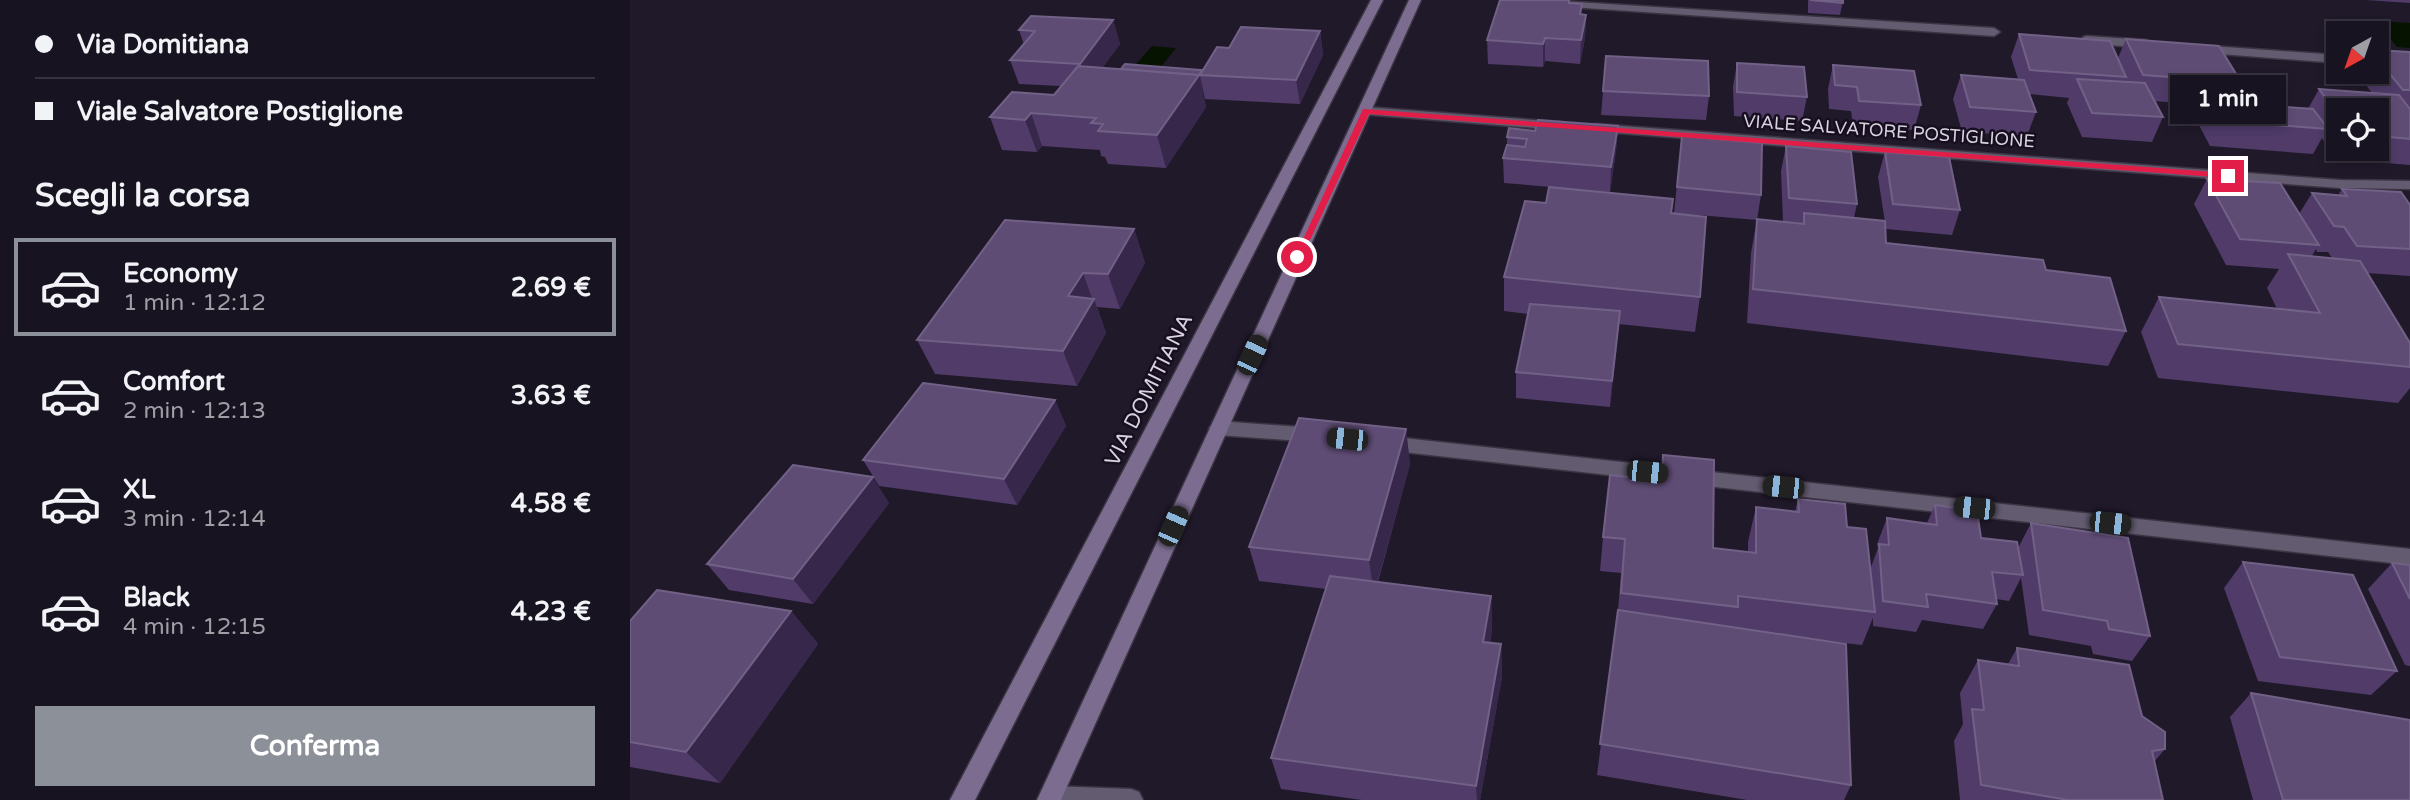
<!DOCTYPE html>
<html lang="it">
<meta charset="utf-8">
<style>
body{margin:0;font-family:"Varela Round",sans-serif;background:#211c29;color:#f1f3f6;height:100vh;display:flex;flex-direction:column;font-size:26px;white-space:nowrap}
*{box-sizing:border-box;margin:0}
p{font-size:23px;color:#9f9ea5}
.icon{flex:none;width:38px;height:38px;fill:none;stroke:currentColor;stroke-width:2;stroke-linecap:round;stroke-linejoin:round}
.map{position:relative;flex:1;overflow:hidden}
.details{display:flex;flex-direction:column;background:#181320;width:630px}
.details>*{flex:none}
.hud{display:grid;align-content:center;height:154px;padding:0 35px;background:#181320}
.needle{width:46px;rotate:220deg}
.tools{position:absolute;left:1696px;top:21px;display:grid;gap:14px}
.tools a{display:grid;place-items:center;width:63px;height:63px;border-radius:0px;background:#181320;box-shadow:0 4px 10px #0003,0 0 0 2px #36323e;font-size:35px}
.end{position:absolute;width:32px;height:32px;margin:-16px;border:9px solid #e11d48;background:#fff;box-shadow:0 0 0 4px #fff}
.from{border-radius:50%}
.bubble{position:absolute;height:49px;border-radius:0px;background:#181320;box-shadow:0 4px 10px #0003,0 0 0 2px #36323e;font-size:23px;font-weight:700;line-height:49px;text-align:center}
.car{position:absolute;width:21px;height:42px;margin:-21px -10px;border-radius:9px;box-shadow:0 0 5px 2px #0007;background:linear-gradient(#222 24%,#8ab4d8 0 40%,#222 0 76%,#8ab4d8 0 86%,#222 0)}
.hud b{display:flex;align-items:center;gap:24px;height:66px;font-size:26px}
.hud b+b{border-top:2px solid #36323e}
.hud i{width:18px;height:18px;background:#f1f3f6}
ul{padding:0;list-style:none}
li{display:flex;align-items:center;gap:21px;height:98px;margin:0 14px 10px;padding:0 21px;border:4px solid transparent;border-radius:0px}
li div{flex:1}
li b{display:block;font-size:26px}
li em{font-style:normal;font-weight:700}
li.selected{border-color:#8c9099}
li>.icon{width:63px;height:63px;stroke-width:1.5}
h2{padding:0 35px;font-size:32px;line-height:84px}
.action{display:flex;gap:14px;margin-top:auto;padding:14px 35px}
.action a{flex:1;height:80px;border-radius:0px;background:#8c9099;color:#fff;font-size:28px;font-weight:700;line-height:80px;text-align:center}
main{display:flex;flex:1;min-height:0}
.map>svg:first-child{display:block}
</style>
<main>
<section class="details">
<div class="hud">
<b><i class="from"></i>Via Domitiana</b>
<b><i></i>Viale Salvatore Postiglione</b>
</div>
<h2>Scegli la corsa</h2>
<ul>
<li class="selected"><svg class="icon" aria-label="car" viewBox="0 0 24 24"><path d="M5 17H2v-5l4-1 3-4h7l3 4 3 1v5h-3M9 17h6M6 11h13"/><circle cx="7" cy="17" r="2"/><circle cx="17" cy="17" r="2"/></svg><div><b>Economy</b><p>1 min · 12:12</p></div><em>2.69 €</em></li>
<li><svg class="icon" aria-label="car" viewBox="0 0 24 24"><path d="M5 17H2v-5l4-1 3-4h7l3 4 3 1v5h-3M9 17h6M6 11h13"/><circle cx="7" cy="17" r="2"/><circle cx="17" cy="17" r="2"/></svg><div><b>Comfort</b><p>2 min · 12:13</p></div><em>3.63 €</em></li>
<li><svg class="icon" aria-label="car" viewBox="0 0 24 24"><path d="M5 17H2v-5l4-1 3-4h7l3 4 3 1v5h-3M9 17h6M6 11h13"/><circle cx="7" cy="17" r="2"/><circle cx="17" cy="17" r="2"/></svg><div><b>XL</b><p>3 min · 12:14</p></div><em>4.58 €</em></li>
<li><svg class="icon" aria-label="car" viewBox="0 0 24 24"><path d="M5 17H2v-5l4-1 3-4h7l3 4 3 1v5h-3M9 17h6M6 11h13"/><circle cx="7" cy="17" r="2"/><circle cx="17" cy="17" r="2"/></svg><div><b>Black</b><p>4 min · 12:15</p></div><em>4.23 €</em></li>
</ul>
<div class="action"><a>Conferma</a></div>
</section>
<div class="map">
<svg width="1780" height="800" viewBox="0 0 1780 800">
<rect width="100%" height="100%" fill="#20192a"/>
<!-- water -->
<path fill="#061300" d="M1746 21 1780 23V48L1767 47Z
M522 46 546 48 526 73 501 70Z"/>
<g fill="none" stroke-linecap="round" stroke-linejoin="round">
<!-- street casing -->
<g stroke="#3b3543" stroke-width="3">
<path id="street" d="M930 1 1364 28 1370 32 1364 36 926 6V2Z
M1457 36 1516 40 1522 44 1516 48 1453 43V37Z
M1568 45 1708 55V63L1564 52 1562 49Z
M736 107 931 122 938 126 931 130 731 114V108Z
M966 124 1710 180 1780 181V189L1710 188 961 131V125Z
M588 421 685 428 691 430 694 435 691 440 685 442 588 435 579 428Z
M755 436 1780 549V565L755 450 749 448 746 443 749 438Z
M421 786 501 789 509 792 513 800H410L413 789Z"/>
</g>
<!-- secondary casing -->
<g stroke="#3b3543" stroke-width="3">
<path id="secondary" d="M741 0H753L345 800H320Z
M779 0H791L431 800H407Z"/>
</g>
<!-- street -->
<use href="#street" fill="#635b70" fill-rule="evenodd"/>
<!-- secondary -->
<use href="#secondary" fill="#7c6d90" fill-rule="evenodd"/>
</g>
<!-- wall -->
<path fill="#503b69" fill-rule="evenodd" d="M1178 0H1213L1210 15 1178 13Z
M1736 0H1780V3Z
M939 3 951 14 956 15 955 38 950 64 915 61 913 67 858 64 857 40Z
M483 20 490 44 472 68 491 69 572 70 599 48 690 31 693 55 670 104 575 99 572 86 571 88 576 107 536 168 478 164 475 157 471 156 470 150 412 146 407 152 372 150 360 117 424 95 431 86 389 84 380 60 394 45 389 30Z
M1389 34 1488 58 1496 39 1611 82 1608 86 1642 106 1678 109 1689 89 1742 93 1727 73V72H1746V50L1780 52V165L1744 162 1740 155 1701 152 1692 138 1683 154 1580 146 1560 108 1562 104 1524 101 1533 117 1522 142 1452 137 1437 103 1439 98 1399 94 1406 112 1397 136 1332 132 1323 99 1331 75 1388 79 1381 57ZM1708 110H1746V149H1708Z
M976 56 1079 96 1076 120 971 115Z
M1107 63 1177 97 1172 121 1104 116 1103 87Z
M1203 65 1291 105 1284 130 1223 125 1221 111 1199 109 1198 89Z
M988 126 986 151 980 192 874 183 873 158 877 146V137L905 131Z
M1052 136 1131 195 1127 220 1044 213Z
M1156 146 1227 204 1224 218 1256 243 1416 270 1496 331 1478 366 1117 323 1121 253 1127 219 1153 222 1151 171Z
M1255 152 1330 210 1322 235 1256 229 1248 177Z
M1577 179 1669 214 1682 193 1708 195 1712 189 1780 205V276L1737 273 1780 343V388L1768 403 1528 378 1511 332 1529 297 1647 309 1637 288 1649 269 1596 265 1564 204ZM1686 249 1687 252H1698L1702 258 1682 256Z
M1041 213 1070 297 1065 332 989 324 980 407 886 398V372L898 314 874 311V277Z
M504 229 515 263 490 309 467 307 476 333 447 386 305 374 287 340Z
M425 400 436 426 387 505 249 486 233 460Z
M776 429 780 464 748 582 861 596 862 629 860 643 871 644 872 677 850 800H732L651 789 641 758 696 589 629 581 619 547Z
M1033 455 1083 548 1118 552V542L1126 507 1165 512 1168 499 1217 527 1241 567 1248 548 1247 544 1257 518 1297 523 1305 505 1351 538 1388 548 1401 523 1520 636 1502 661 1463 654 1461 646 1399 635 1391 578 1379 601 1366 599 1367 604 1353 629 1292 620 1286 632 1243 626V618L1232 645 1178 639 1221 785 1214 800H1117L967 775 988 610 991 573 970 571 973 537 1030 481Z
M259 503 183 604 99 590 77 564Z
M1613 562 1767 671 1741 695 1628 681 1594 588Z
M1762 563 1780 565V666L1775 665 1738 589Z
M161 611 188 644 90 783 0 767V621Z
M1387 648 1512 716 1535 749 1524 762 1533 800H1330L1324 741 1333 724 1330 693 1348 660 1378 664Z
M1621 693 1780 800H1623L1600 717Z"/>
<!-- shaded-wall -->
<path fill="#37274a" d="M956 15 955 38 950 64 951 40Z
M483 20 490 44 457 88 450 64Z
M690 31 693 55 670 104 666 80Z
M915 38V61L913 67V44Z
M572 70 570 75 576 107 536 168 527 135Z
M401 113 412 146 407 152 395 120Z
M988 126 986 151 980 192 981 167Z
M504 229 515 263 490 309 478 274Z
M453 273 463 301 464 299 476 333 447 386 433 351 438 296Z
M990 311 988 337 980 407 982 381Z
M425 400 436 426 387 505 374 479Z
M776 429 780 464 744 594 739 560Z
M243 477 259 503 183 604 163 579Z
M861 596 862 629 854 675 853 642Z
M161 611 188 644 90 783 56 752Z
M871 644 872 677 850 800H847L846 786Z"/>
<!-- building -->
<path fill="#5f4c75" stroke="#726186" stroke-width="2" d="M870 0H939V3L952 4 950 14 956 15 951 40 915 38 913 44 857 40Z
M1180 0H1213V3Z
M401 16 483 20 450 64 380 60 405 31 389 30Z
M611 27 690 31 666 80 570 75 587 47 599 48Z
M1389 34 1480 41 1496 77 1400 70Z
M1496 39 1589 46 1611 82 1513 75Z
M1746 50 1780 52V90H1773L1746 57Z
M976 56 1078 61 1079 96 973 91Z
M1107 63 1174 67 1177 97 1107 92Z
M495 64 572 70 569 75 491 69Z
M1203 65 1284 71 1291 105 1229 101 1227 87 1205 85Z
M448 66 569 75 527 135 468 131 473 124 461 123 466 118 401 113 395 120 360 117 382 92 424 95Z
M1331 75 1394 80 1406 112 1340 107Z
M1447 79 1515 83 1533 117 1462 113Z
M1572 83 1630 88 1642 106 1683 109 1698 129 1593 121Z
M1689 89 1769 95 1780 109V139L1760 137 1755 130H1746V110H1708V116Z
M908 120 988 126 981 167 873 158 877 145 895 147 897 139 877 137 879 128 905 131Z
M1052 136 1132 143 1131 195 1047 187Z
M1156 146 1221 152 1227 204 1159 198Z
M1255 152 1319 157 1330 210 1263 204Z
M1577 179 1650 183 1689 245 1610 239Z
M919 187 1043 199 1041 213 1076 217 1070 297 874 277 895 201 916 203Z
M1712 189 1771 192 1780 205V249L1727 246 1714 227 1704 226 1682 193 1717 196Z
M1174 213 1255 221 1256 243 1413 260 1416 270 1480 278 1496 331 1123 289 1127 219 1174 224Z
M375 220 504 229 478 274 453 273 438 296 464 299 433 351 287 340Z
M1658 254 1730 261 1780 343V367L1548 344 1529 297 1690 313Z
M900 304 990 311 982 381 886 372Z
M293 383 425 400 374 479 233 460Z
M669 418 776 429 739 560 619 547Z
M1033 455 1084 460 1083 548 1126 553V507L1169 512 1168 499 1215 504 1217 527 1236 529 1245 612 1108 596V607L991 593 995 539 973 537 980 475 1032 481Z
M163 465 243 477 163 579 77 564Z
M1305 505 1347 511 1351 538 1387 542 1393 575 1362 572 1367 604 1296 594 1298 607 1253 601 1249 544 1259 545 1257 518 1307 525Z
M1401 523 1498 538 1520 636 1479 629 1477 621 1413 610Z
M1613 562 1723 575 1767 671 1650 657Z
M1762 563 1780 565V599Z
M700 576 861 596 853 642 871 644 846 786 641 758Z
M27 590 161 611 56 752 0 742V621Z
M988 610 1216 644 1221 785 970 744Z
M1387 648 1499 665 1512 716 1535 732V749L1522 751 1533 800H1438L1351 785 1342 709 1354 710 1348 660 1389 666Z
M1621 693 1780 720V800H1653Z"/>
<!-- route -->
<path fill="#e11d48" d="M733 109 1598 173 1603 176 1598 178 739 114 672 257 664 259Z"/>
<g text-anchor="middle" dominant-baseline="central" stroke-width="5" stroke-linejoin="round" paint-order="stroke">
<!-- far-street labels -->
<g font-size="18" fill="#d7d2de" stroke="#170f20">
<text transform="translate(1259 131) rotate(4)">VIALE SALVATORE POSTIGLIONE</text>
</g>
<!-- street labels -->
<g font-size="21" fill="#d7d2de" stroke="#170f20">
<text transform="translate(519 390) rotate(-63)">VIA DOMITIANA</text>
</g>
</g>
</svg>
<div class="tools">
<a><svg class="needle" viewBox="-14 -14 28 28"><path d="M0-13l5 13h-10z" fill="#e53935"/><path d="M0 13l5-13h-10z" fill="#9f9ea5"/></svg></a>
<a><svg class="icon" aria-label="locate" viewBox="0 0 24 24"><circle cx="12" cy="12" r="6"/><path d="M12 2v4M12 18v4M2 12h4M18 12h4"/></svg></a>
</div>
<i class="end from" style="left:667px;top:257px"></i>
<i class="end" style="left:1598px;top:176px"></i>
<div class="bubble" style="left:1540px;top:75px;width:116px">1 min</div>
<i class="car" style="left:622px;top:355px;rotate:25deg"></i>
<i class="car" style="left:717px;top:439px;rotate:276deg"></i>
<i class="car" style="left:1017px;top:472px;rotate:96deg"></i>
<i class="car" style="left:1153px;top:487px;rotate:276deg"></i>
<i class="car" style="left:1344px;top:508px;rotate:276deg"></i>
<i class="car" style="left:1480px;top:523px;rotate:96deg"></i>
<i class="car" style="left:543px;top:526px;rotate:24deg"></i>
</div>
</main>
